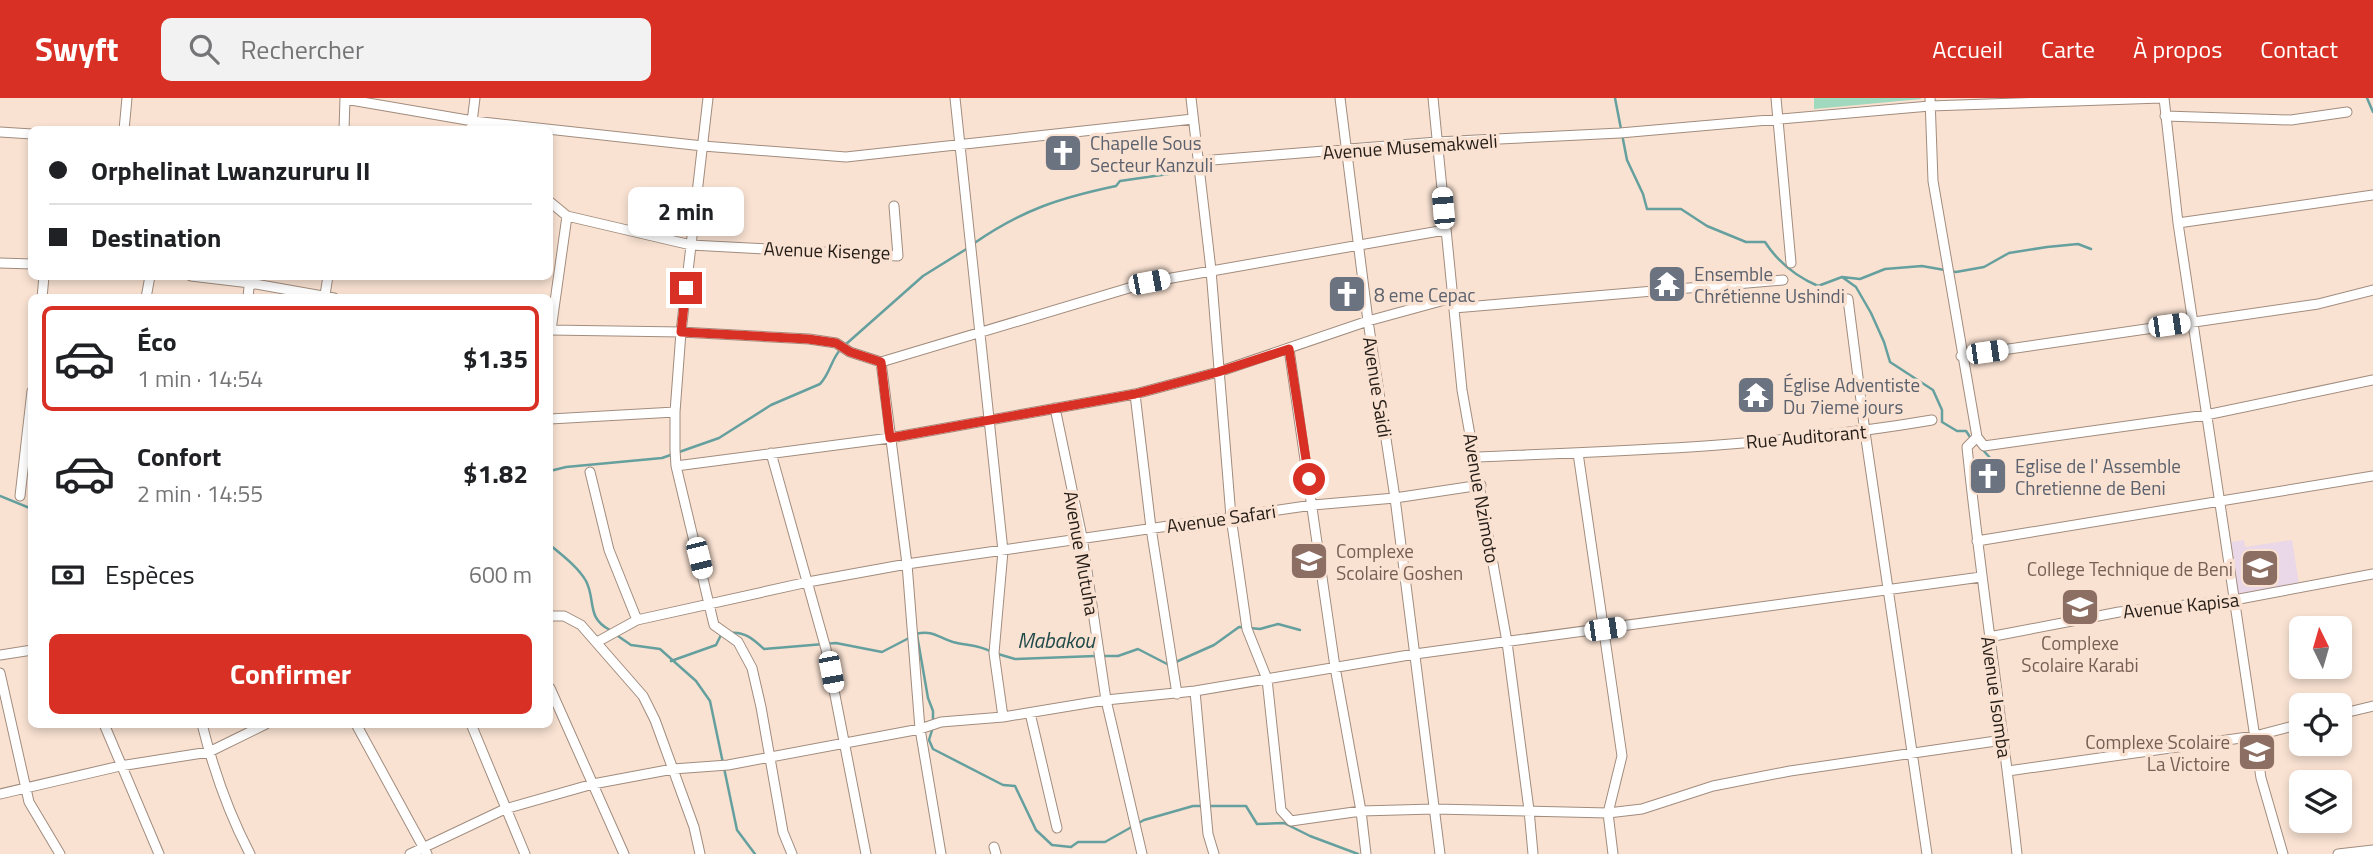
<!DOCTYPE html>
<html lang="fr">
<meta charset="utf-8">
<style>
body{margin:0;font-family:"Titillium Web",sans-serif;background:#f2f2f2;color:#202124;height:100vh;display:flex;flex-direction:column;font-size:26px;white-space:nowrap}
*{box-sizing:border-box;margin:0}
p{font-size:23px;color:#757577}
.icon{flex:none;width:38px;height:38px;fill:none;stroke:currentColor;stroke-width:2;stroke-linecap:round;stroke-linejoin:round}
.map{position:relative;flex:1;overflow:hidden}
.panel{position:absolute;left:28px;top:196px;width:525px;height:434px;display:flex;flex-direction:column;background:#fff;border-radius:10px;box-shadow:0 4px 10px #0003}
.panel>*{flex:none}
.top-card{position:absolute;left:28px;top:28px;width:525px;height:154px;border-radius:10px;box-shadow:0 4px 10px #0003;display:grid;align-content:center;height:154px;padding:0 21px;background:#fff}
.needle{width:46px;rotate:355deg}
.buttons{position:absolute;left:2289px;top:518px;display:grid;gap:14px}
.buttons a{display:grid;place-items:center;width:63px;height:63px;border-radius:10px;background:#fff;box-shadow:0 4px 10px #0003;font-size:35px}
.end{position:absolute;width:32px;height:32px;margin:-16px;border:9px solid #d93025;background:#fff;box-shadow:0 0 0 4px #fff}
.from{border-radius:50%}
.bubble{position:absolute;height:49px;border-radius:10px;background:#fff;box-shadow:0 4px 10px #0003;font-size:23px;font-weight:700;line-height:49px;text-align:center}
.car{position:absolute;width:21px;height:42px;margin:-21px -10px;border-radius:9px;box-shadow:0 0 5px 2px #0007;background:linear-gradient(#fff 24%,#345 0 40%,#fff 0 76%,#345 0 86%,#fff 0)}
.top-card b{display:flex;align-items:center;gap:24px;height:66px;font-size:26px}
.top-card b+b{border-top:2px solid #e0e0e0}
.top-card i{width:18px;height:18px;background:#202124}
ul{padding:12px 0 0;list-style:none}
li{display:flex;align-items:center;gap:21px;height:105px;margin:0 14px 10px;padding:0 7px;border:4px solid transparent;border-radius:10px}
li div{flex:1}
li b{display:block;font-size:26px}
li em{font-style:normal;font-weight:700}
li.active{border-color:#d93025}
li>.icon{width:63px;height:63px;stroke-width:1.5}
.pay{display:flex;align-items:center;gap:18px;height:77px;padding:0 21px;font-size:26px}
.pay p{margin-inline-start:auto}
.primary-button{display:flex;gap:14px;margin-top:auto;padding:14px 21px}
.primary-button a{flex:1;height:80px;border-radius:10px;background:#d93025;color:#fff;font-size:28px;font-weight:700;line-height:80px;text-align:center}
header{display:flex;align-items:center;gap:42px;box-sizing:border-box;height:98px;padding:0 35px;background:#d93025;color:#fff}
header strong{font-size:33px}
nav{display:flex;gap:38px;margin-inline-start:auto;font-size:24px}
.search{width:490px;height:63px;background:#f2f2f2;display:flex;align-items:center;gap:18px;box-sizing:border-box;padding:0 24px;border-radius:10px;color:#757577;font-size:26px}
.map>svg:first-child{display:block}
</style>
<header>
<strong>Swyft</strong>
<div class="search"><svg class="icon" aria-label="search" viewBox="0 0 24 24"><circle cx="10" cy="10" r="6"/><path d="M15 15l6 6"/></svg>Rechercher</div>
<nav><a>Accueil</a><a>Carte</a><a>À propos</a><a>Contact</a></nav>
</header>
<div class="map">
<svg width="2373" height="756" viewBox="0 0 2373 756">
<rect width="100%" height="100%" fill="#f9e2d2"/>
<!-- education -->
<path fill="#ead7e7" d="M2244 442 2245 449 2292 442 2299 486 2238 496 2231 444Z"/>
<!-- green -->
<path fill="#a0d9bd" d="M1814 0H1921V1L1814 11Z"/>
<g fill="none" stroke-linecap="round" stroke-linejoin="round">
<!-- stream -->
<path stroke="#65a09f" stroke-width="2.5" d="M1615 0 1627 62 1643 96 1647 111H1681L1707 128 1746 144H1765C1778 164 1797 179 1818 188L1842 179 1860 181 1885 171 1922 168 1956 174 1984 169 2009 155 2047 149 2078 146 2091 151
M2367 0 2373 14
M973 146C1022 112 1059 100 1116 88L1120 83 1189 73
M1842 179 1856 189 1871 215 1884 244 1890 264 1933 292 1942 312V324L1957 333H1966L1972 342
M845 247 923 178 968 150
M1982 351 1992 362 1997 382
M550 373 566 369 662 360 719 340 771 307 820 286C830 276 831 262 840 252
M0 398 32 411
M550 447C562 457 578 469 586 483 596 502 586 520 610 532
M730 535C745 533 754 542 764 551L836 545 882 554 909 540
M615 536 631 547 660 551 696 583 710 603 737 732 755 756
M915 536C935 532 936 539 953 544 968 548 977 546 992 554
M917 537 928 600 933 613V623
M998 556 1015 561 1095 558
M1102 558H1118L1138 551 1169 567 1214 547 1239 529 1260 531 1278 526 1300 532
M671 563 716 547 721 537 724 536
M933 629 929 642 933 651 1003 687 1015 688 1036 732 1052 747 1071 749 1078 744H1105L1144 722 1193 708H1246L1257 726 1284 725 1310 738 1358 756"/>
<!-- minor casing -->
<g stroke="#a18c7e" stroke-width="11">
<path id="minor" d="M708 0 681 234 675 314V352L676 368 714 527 738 544 752 570 761 609 783 734 792 756
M955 0 1003 453 994 555 1003 619
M1191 0 1211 172 1231 419 1247 531 1267 581 1281 712 1291 723 1361 713 1434 711 1608 715 1642 711 1713 688 1790 673 2003 642
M1340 0 1368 223 1395 400 1440 756
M1433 0 1462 292 1507 544 1529 712 1533 756
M1776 0 1791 165
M1930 0 1933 83 1977 339 1967 349C1981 485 2002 620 2017 756
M2164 0 2178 125 2261 680 2283 756
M345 1 473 23 703 48 846 59 1193 21
M2165 18 2291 22 2347 14
M124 32 127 0
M344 32 345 0
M471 32 475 0
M0 34 32 36
M1200 63 1437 44 1620 35 1930 8 2161 0
M550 104 567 118 691 147 898 158 894 108
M2178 125 2373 97
M0 165 32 166
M191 178 250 185 334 200
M325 197 328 178
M42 200 44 178
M146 200 150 178
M248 200 250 178
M1848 201 1865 334 1927 756
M1454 210 1783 182
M550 232 681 234 809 241 836 245 850 254 881 264 1149 184 1445 132
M551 232 567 118
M1289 251 1335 569 1361 713 1366 756
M1961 258 2318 206 2373 192
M881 264 907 466 920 631 941 756
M1135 296 1151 430 1177 596
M1055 310 1082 439 1106 602 1142 756
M550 321 675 314
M1977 339 1984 348 2206 317 2373 282
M771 355 826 551 866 756
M1578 355 1622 658 1608 715 1613 756
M1475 359C1627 353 1781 348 1932 322
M676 368 890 340 1135 296 1218 274 1368 223 1452 200
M590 374 609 452 637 522
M20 398 32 293
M1977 443 2373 378
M550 518H564L581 527 643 598 655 622 694 729 700 756
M1989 539 2119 514 2234 502 2373 476
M597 544 637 522 808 484 907 466 1313 407 1395 400 1481 387
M0 557 32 552
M0 575 29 704 60 756
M550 590 624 756
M1195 593 1208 736 1214 756
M1030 615 1057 730
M2340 616 2373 608
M104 626 159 756
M202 626C213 670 229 716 250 756
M356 626 427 756
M471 626 525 756
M2008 673 2255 638 2301 626
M0 696 120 668 209 654 266 626
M994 749 996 756
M410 756 505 711 593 686 673 671 728 667 920 631 941 624 1003 619 1106 602 1195 593 1415 556 1981 479
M2338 756 2373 752"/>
</g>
<!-- minor -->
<use href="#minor" stroke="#fff" stroke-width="9"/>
</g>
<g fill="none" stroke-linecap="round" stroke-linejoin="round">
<!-- route -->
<path stroke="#d93025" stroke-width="9" d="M686 190 681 234 808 241 836 245 850 254 881 264 890 340 1135 296 1218 274 1289 251 1309 381"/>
</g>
<!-- icons -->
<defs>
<g id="church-square" transform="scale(2.0125)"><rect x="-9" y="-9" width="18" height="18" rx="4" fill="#6b7280" stroke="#f9e2d2"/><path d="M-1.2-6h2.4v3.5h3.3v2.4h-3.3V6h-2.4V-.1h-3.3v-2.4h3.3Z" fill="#fff"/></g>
<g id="temple-square" transform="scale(2.0125)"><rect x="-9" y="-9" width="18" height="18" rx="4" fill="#6b7280" stroke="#f9e2d2"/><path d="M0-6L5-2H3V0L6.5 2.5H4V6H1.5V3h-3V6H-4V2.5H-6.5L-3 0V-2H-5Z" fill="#fff"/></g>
<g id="school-square" transform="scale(2.0125)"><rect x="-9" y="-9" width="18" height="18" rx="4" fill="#8d6e63" stroke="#f9e2d2"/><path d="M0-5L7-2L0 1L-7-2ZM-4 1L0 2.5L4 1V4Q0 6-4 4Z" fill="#fff"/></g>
</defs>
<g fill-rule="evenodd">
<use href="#church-square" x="1063" y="55"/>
<use href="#temple-square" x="1667" y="186"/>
<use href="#church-square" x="1347" y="196"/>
<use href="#temple-square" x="1756" y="297"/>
<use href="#church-square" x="1988" y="378"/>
<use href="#school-square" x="1309" y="463"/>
<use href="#school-square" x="2260" y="470"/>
<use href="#school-square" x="2080" y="509"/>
<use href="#school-square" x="2257" y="654"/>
</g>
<g text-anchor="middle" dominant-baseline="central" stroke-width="7" stroke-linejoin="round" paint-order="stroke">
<!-- worship labels -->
<g font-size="19" fill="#5b616d" stroke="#f9e2d2" text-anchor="start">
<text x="1090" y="44">Chapelle Sous<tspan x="1090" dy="22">Secteur Kanzuli</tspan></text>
<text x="1694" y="175">Ensemble<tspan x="1694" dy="22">Chrétienne Ushindi</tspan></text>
<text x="1374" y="196">8 eme Cepac</text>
<text x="1783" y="286">Église Adventiste<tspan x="1783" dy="22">Du 7ieme jours</tspan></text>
<text x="2015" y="367">Eglise de l' Assemble<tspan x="2015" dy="22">Chretienne de Beni</tspan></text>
</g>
<!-- street labels -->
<g font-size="19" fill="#251d17" stroke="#f9e2d2">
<text transform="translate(1410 48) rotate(-4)">Avenue Musemakweli</text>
<text transform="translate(827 152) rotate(2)">Avenue Kisenge</text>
<text transform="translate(1378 289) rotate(81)">Avenue Saidi</text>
<text transform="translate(1806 338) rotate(-5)">Rue Auditorant</text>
<text transform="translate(1482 400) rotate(80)">Avenue Nzimoto</text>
<text transform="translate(1221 420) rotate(-8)">Avenue Safari</text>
<text transform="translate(1082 455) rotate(80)">Avenue Mutuha</text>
<text transform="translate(2181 507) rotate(-6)">Avenue Kapisa</text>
<text transform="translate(1997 599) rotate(82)">Avenue Isomba</text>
</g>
<!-- education labels -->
<g font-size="19" fill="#785e54" stroke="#f9e2d2" text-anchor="end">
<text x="1336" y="452" text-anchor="start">Complexe<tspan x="1336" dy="22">Scolaire Goshen</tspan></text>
<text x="2233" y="470">College Technique de Beni</text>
<text x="2080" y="544" text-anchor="middle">Complexe<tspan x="2080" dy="22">Scolaire Karabi</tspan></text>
<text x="2230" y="643">Complexe Scolaire<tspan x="2230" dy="22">La Victoire</tspan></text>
</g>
<!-- water labels -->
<g font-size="21" font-style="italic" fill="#224b4b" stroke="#f9e2d2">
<text x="1056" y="542">Mabakou</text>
</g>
</g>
</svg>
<div class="buttons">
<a><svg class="needle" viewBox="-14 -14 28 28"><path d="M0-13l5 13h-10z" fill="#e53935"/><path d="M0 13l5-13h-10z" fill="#757577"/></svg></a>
<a><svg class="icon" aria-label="locate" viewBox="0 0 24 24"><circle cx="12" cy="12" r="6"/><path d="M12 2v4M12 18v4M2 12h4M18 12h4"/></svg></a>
<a><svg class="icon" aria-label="layers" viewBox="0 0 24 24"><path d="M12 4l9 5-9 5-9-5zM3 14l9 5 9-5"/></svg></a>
</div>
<i class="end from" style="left:1309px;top:381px"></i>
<i class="end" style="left:686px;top:190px"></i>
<div class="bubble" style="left:628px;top:89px;width:116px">2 min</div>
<i class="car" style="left:1443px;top:110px;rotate:355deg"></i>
<i class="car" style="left:1149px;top:184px;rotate:79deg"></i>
<i class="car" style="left:2169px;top:227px;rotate:82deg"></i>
<i class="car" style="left:1987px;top:254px;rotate:82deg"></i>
<i class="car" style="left:699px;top:460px;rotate:166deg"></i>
<i class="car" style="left:1605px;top:531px;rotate:82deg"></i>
<i class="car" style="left:831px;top:574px;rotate:169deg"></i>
<div class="top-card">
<b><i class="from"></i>Orphelinat Lwanzururu II</b>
<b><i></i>Destination</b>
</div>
<section class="panel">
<ul>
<li class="active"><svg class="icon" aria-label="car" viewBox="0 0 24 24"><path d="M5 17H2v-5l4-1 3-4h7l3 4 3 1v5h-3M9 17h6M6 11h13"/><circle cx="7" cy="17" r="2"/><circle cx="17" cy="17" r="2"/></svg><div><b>Éco</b><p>1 min · 14:54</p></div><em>$1.35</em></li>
<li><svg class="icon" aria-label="car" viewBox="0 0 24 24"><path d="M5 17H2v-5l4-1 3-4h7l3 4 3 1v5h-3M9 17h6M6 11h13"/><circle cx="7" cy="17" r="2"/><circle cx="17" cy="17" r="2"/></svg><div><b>Confort</b><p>2 min · 14:55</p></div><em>$1.82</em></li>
</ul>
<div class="pay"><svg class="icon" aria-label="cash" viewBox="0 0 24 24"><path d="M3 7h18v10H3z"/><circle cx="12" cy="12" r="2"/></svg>Espèces<p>600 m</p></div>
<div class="primary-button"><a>Confirmer</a></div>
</section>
</div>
